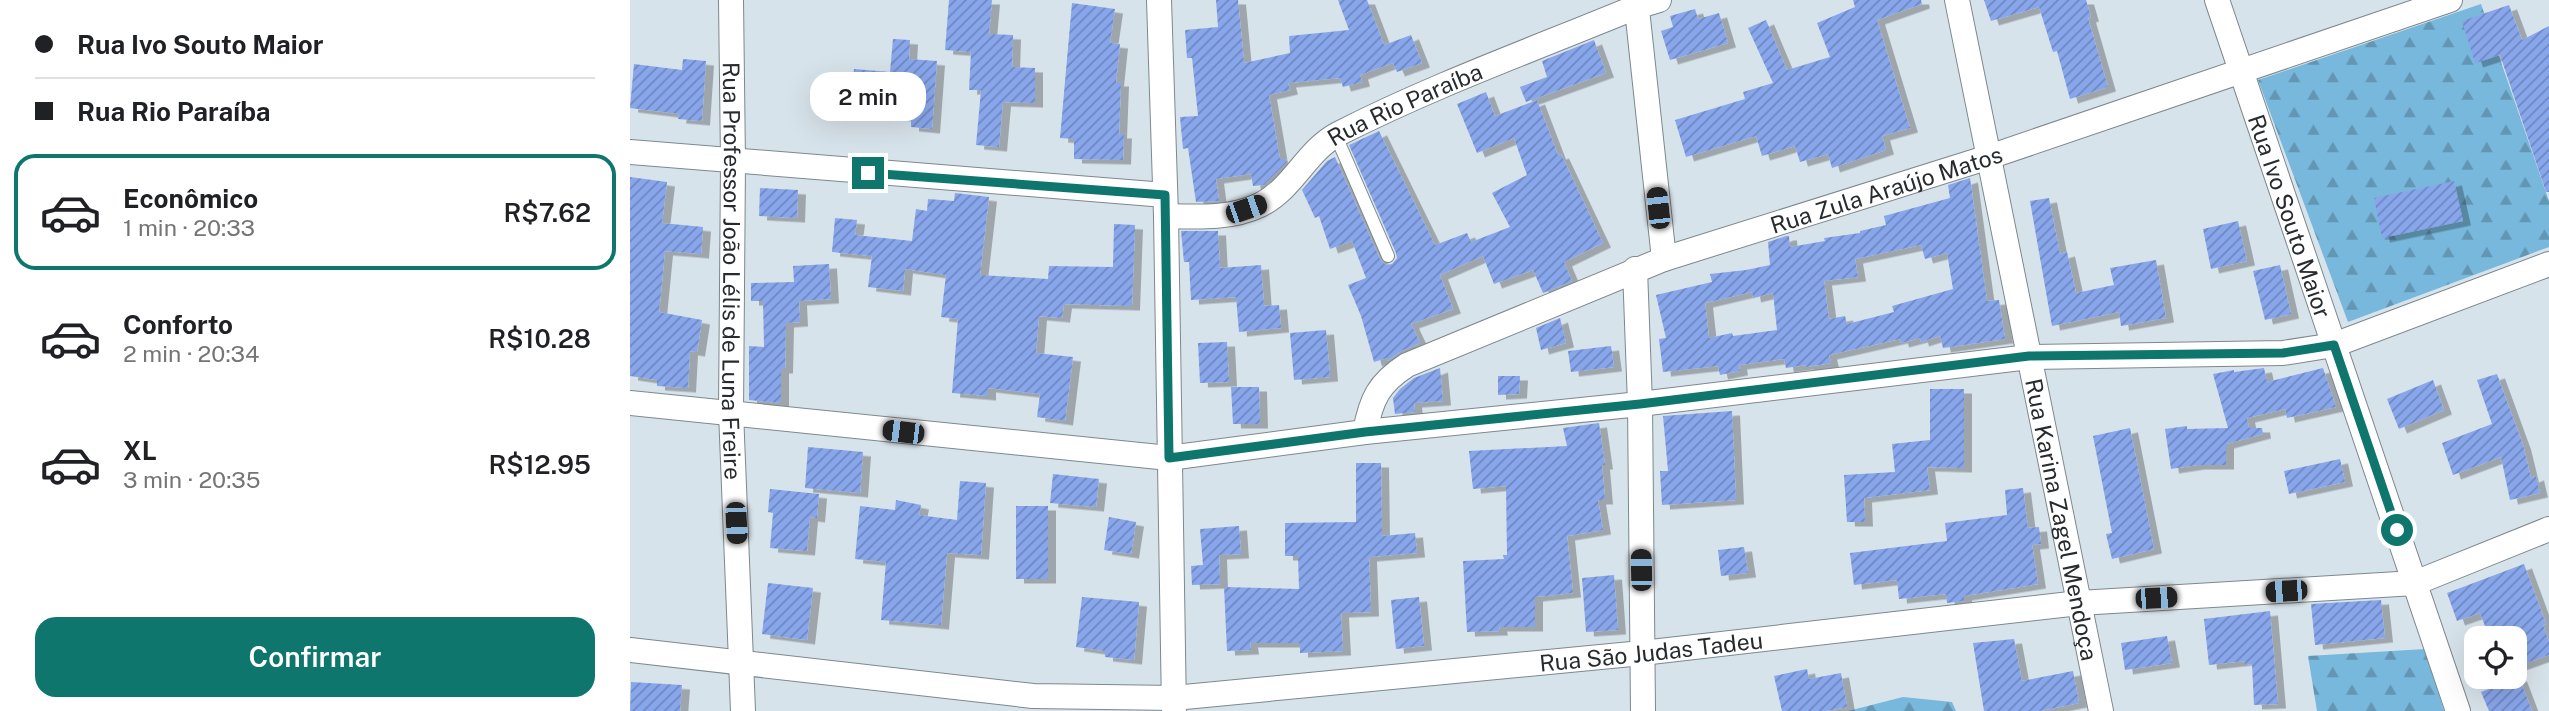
<!DOCTYPE html>
<html lang="pt">
<meta charset="utf-8">
<style>
body{margin:0;font-family:"Public Sans",sans-serif;background:#f6f6f6;color:#202124;height:100vh;display:flex;flex-direction:column;font-size:26px;white-space:nowrap}
*{box-sizing:border-box;margin:0}
p{font-size:23px;color:#757577}
.icon{flex:none;width:38px;height:38px;fill:none;stroke:currentColor;stroke-width:2;stroke-linecap:round;stroke-linejoin:round}
.map{position:relative;flex:1;overflow:hidden}
.drawer{display:flex;flex-direction:column;background:#fff;width:630px}
.drawer>*{flex:none}
.top-card{display:grid;align-content:center;height:154px;padding:0 35px;background:#fff}
.tools{position:absolute;left:1834px;top:626px;display:grid;gap:14px}
.tools a{display:grid;place-items:center;width:63px;height:63px;border-radius:14px;background:#fff;box-shadow:0 7px 28px #0002;font-size:35px}
.end{position:absolute;width:32px;height:32px;margin:-16px;border:9px solid #0f766e;background:#fff;box-shadow:0 0 0 4px #fff}
.from{border-radius:50%}
.bubble{position:absolute;height:49px;border-radius:21px;background:#fff;box-shadow:0 7px 28px #0002;font-size:23px;font-weight:600;line-height:49px;text-align:center}
.car{position:absolute;width:21px;height:42px;margin:-21px -10px;border-radius:9px;box-shadow:0 0 5px 2px #0007;background:linear-gradient(#222 24%,#8ab4d8 0 40%,#222 0 76%,#8ab4d8 0 86%,#222 0)}
.top-card b{display:flex;align-items:center;gap:24px;height:66px;font-size:26px}
.top-card b+b{border-top:2px solid #e0e0e0}
.top-card i{width:18px;height:18px;background:#202124}
ul{padding:0;list-style:none}
li{display:flex;align-items:center;gap:21px;height:116px;margin:0 14px 10px;padding:0 21px;border:4px solid transparent;border-radius:21px}
li div{flex:1}
li b{display:block;font-size:26px}
li em{font-style:normal;font-weight:600}
li.on{border-color:#0f766e}
li>.icon{width:63px;height:63px;stroke-width:1.5}
.button{display:flex;gap:14px;margin-top:auto;padding:14px 35px}
.button a{flex:1;height:80px;border-radius:21px;background:#0f766e;color:#fff;font-size:28px;font-weight:600;line-height:80px;text-align:center}
main{display:flex;flex:1;min-height:0}
.map>svg:first-child{display:block}
</style>
<main>
<section class="drawer">
<div class="top-card">
<b><i class="from"></i>Rua Ivo Souto Maior</b>
<b><i></i>Rua Rio Paraíba</b>
</div>
<ul>
<li class="on"><svg class="icon" aria-label="car" viewBox="0 0 24 24"><path d="M5 17H2v-5l4-1 3-4h7l3 4 3 1v5h-3M9 17h6M6 11h13"/><circle cx="7" cy="17" r="2"/><circle cx="17" cy="17" r="2"/></svg><div><b>Econômico</b><p>1 min · 20:33</p></div><em>R$7.62</em></li>
<li><svg class="icon" aria-label="car" viewBox="0 0 24 24"><path d="M5 17H2v-5l4-1 3-4h7l3 4 3 1v5h-3M9 17h6M6 11h13"/><circle cx="7" cy="17" r="2"/><circle cx="17" cy="17" r="2"/></svg><div><b>Conforto</b><p>2 min · 20:34</p></div><em>R$10.28</em></li>
<li><svg class="icon" aria-label="car" viewBox="0 0 24 24"><path d="M5 17H2v-5l4-1 3-4h7l3 4 3 1v5h-3M9 17h6M6 11h13"/><circle cx="7" cy="17" r="2"/><circle cx="17" cy="17" r="2"/></svg><div><b>XL</b><p>3 min · 20:35</p></div><em>R$12.95</em></li>
</ul>
<div class="button"><a>Confirmar</a></div>
</section>
<div class="map">
<svg width="1919" height="711" viewBox="0 0 1919 711">
<defs>
<pattern id="forest-firs" width="22" height="20" patternUnits="userSpaceOnUse" patternTransform="scale(1.75)"><rect width="22" height="20" fill="#78b8dc"/><path d="M5 1l3.5 6h-7zM16 11l3.5 6h-7z" fill="#6296b3"/></pattern>
<pattern id="building-hatch" width="6" height="6" patternUnits="userSpaceOnUse" patternTransform="scale(1.75)"><rect width="6" height="6" fill="#88a6eb"/><path d="M-1 1l2-2M0 6l6-6M5 7l2-2" fill="none" stroke="#6f87bf"/></pattern>
<filter id="shadow"><feDropShadow dx="8" dy="4.5" stdDeviation="0" flood-color="#0004"/></filter>
</defs>
<rect width="100%" height="100%" fill="#d7e3ea"/>
<!-- forest -->
<path fill="url(#forest-firs)" d="M1851 4 1919 201V247L1718 322 1628 80Z
M1795 649 1814 711H1687L1678 656Z
M1273 697 1322 702 1326 711H1218Z"/>
<!-- building -->
<path fill="url(#building-hatch)" fill-rule="evenodd" filter="url(#shadow)" d="M319 0H362L359 34 383 35 382 67 405 68V103L373 102 369 147 346 145 351 90H339L341 52 315 50Z
M586 0H608L614 63 660 53 659 36 719 30 708 0H737L754 45 781 35 792 63 767 72 763 63 730 75 732 82 713 87 710 78 658 83 660 90 639 95 650 159H656L657 162 634 185 623 186 621 174 586 179 589 201 566 202 558 148 553 149 550 117 568 116 562 58H557L555 30 588 27Z
M1223 0H1291L1292 4 1247 20 1280 128 1252 136 1256 150 1202 168 1198 154 1170 162 1165 146 1132 156 1126 136 1056 157 1045 120 1115 99 1113 92 1143 83 1118 28 1136 20 1157 70 1200 57 1187 23 1225 7Z
M1354 0H1456L1461 17 1458 18 1478 87 1440 99 1427 51 1423 52 1409 7 1361 21Z
M442 3 485 9 480 43 490 44 486 82H491L489 134H494L493 160 444 159V139L430 138Z
M1879 5 1892 40 1919 26V192H1916L1870 55 1845 63 1832 21Z
M1065 9 1068 19 1089 13 1098 43 1040 60 1031 31 1043 27 1040 16Z
M263 39 280 40 279 59 307 61 302 129 281 127V117L265 116 266 106 221 102 224 69 260 72Z
M964 40 976 73 896 102 890 87 917 77 912 61Z
M53 59 76 61 72 121 48 119 49 114 0 108 4 64 52 70Z
M856 92 865 116 907 100 928 155 931 154 973 243 934 262 942 281 913 293 903 270 864 284 853 256 810 275 823 309 781 324 790 343 771 351 757 361V358L744 362 731 316 718 285 736 278 722 241 700 249 689 216 685 218 672 190 697 161 705 157 750 259 756 265 762 264 767 258 766 253 719 145 749 131 805 245 837 233 841 242 880 227 862 193 897 175 884 138 847 153 827 104Z
M0 177 37 182 32 223 73 227 71 254 35 251 29 312 72 320 67 352 60 351 58 388 27 386V380L0 376Z
M1340 178 1357 301 1369 300 1375 339 1313 348 1310 336 1291 342 1290 338 1271 343 1270 339 1199 355 1201 363 1176 367V365L1156 368 1154 359 1109 365 1110 371 1090 375 1088 366 1033 372 1029 339 1036 338 1026 295 1082 282 1080 274 1116 270 1140 265 1138 242 1156 236H1159L1160 247 1195 241 1194 238 1230 233V231L1256 225 1254 216 1320 198 1318 185ZM1291 245 1295 259 1317 253 1323 289 1262 306 1264 312 1217 324 1215 316 1199 319 1194 281 1228 277 1225 259ZM1122 292 1123 298 1143 293 1147 330 1103 336 1102 333 1079 338 1075 303Z
M1824 181 1833 221 1752 238 1744 198Z
M130 188 168 190 167 218 129 216Z
M325 193 359 197 350 275 418 279 419 266 483 267 484 224 505 225 502 306 434 304 432 318 409 316 406 353 443 357 435 421 407 417 410 394 358 388V396L322 393 328 319 311 317 316 275 275 269 273 291 238 287 242 256 202 252 205 218 227 220 225 235 282 241 286 209 297 211 298 199 324 201Z
M1419 198 1430 254 1437 252 1446 293 1484 285 1480 268 1526 260 1536 318 1491 326 1489 312 1422 326 1400 201Z
M1608 221 1617 261 1581 269 1573 229Z
M551 231H588L590 268 631 265 634 306 649 305 651 328 609 332 606 297 561 300 559 262H554Z
M199 264 201 299 169 301 170 322 156 323 155 369H151V403L119 400V346L134 347 133 301H121V283L164 282 163 266Z
M1650 265 1661 314 1635 320 1623 271Z
M930 318 936 343 911 350 906 328Z
M696 330 700 377 664 380 660 333Z
M597 342 599 382 570 383 568 343Z
M981 346 984 367 941 372 938 351Z
M810 368 813 401 784 403 785 412 765 414 763 398 770 389 784 378Z
M1634 368 1637 382 1693 368 1706 407 1657 418 1655 409 1617 418 1619 428H1632L1633 434 1596 444V465H1567L1541 469 1535 429 1557 426V429L1598 428 1583 374 1604 370V372Z
M1867 374 1893 445 1901 478 1906 476 1910 493 1880 500 1871 457 1823 475 1812 443 1862 424 1847 380Z
M868 376H890L889 394 868 395Z
M1803 380 1814 410 1769 429 1757 399Z
M601 387H629L630 424H603Z
M1300 389H1334V468L1297 467 1300 490 1234 498 1235 522H1217L1214 475 1265 472 1262 444 1300 440Z
M1102 411 1106 500 1032 505 1030 471H1038L1033 416Z
M969 423 975 465H972L975 500H968L973 530 937 536 943 593 905 597V627H869L870 631 837 632 833 561 874 559 873 555H877L876 486 843 489 839 451 937 446 933 428Z
M1500 428 1524 549 1482 559 1476 534 1482 533 1463 436Z
M178 447 233 452 230 493 175 488Z
M1710 459 1715 482 1659 494 1654 471Z
M726 463H751L752 536 785 533 787 553 739 557 741 612 711 613 713 651 670 653V643H620L621 650 597 651 594 587 669 589 668 556H655V523L726 522Z
M423 474 469 479 466 507 420 503Z
M330 481 356 483 351 555 317 553 311 625 251 620 256 562 225 559 230 506 265 510 266 500 291 505 289 515 327 520Z
M1393 488 1398 528 1409 527 1411 544 1402 545 1408 584 1334 596V601L1317 603 1316 594 1269 599 1267 580 1224 585 1220 553 1317 541 1315 523 1377 515 1375 490Z
M140 489 189 494 187 518 180 517 177 551 140 548 143 513 138 512Z
M386 506H418V579H386Z
M479 517 506 522 501 554 474 550Z
M609 526 611 554 589 555 590 584 562 585 561 566 573 565 570 529Z
M1114 547 1118 573 1091 576 1088 550Z
M1894 564 1916 624 1913 625 1919 642V655L1885 667V639H1860L1850 613 1827 621 1817 593Z
M984 575 988 630 956 632 952 578Z
M138 583 183 588 177 640 132 634Z
M452 597 509 602 504 660 475 657V651L446 647Z
M789 597 794 646 766 649 761 600Z
M1751 600 1755 638 1685 645 1681 604Z
M1640 611 1648 704 1624 705 1622 664 1615 665V661L1579 665 1574 619Z
M1537 636 1542 663 1495 670 1491 643Z
M1384 639 1392 681 1443 671 1449 703 1410 711H1354L1343 643Z
M1177 669 1179 679 1211 673 1217 707 1196 711H1152L1144 676Z
M1889 677 1902 711H1859L1851 692Z
M1 682 52 685 50 711H0Z"/>
<g fill="none" stroke-linecap="round" stroke-linejoin="round">
<!-- service casing -->
<g stroke="#7d888e" stroke-width="14">
<path id="service" d="M706 136 758 256"/>
</g>
<!-- minor casing -->
<g stroke="#7d888e" stroke-width="26">
<g id="minor">
<path id="s1" d="M101 0 103 162 101 412 113 711"/>
<path d="M529 0 536 216 544 711"/>
<path d="M1006 0 1034 259"/>
<path id="s2" d="M1327 0 1471 711"/>
<path id="s3" d="M1587 0 1828 711"/>
<path d="M0 152 535 195"/>
<path id="s4" d="M536 216C568 217 601 219 630 205 663 189 676 151 708 134 804 85 907 48 1006 7L1029 0"/>
<path d="M1005 269 1010 404 1013 711"/>
<path d="M0 403 539 458 735 432 1010 404 1399 357 1653 353 1704 345 1919 264"/>
<path id="s5" d="M735 432C741 399 749 383 777 365L1034 259 1359 157 1820 0"/>
<path id="s6" d="M0 650 403 696 544 698 1012 653 1449 603 1785 583 1919 529"/>
</g>
</g>
<!-- service -->
<use href="#service" stroke="#fff" stroke-width="12"/>
<!-- minor -->
<use href="#minor" stroke="#fff" stroke-width="24"/>
</g>
<g fill="none" stroke-linecap="round" stroke-linejoin="round">
<!-- route -->
<path stroke="#0f766e" stroke-width="9" d="M238 173 535 195 539 458 735 432 1010 404 1399 356 1653 353 1704 345 1767 530"/>
</g>
<g text-anchor="middle" dominant-baseline="central" stroke-width="5" stroke-linejoin="round" paint-order="stroke">
<!-- street labels -->
<g font-size="23" fill="#272b2e" stroke="#e4f0f7">
<text stroke="none"><textPath href="#s4" startOffset="275">Rua Rio Paraíba</textPath></text>
<text stroke="none"><textPath href="#s5" startOffset="593">Rua Zula Araújo Matos</textPath></text>
<text stroke="none"><textPath href="#s3" startOffset="228">Rua Ivo Souto Maior</textPath></text>
<text stroke="none"><textPath href="#s1" startOffset="271">Rua Professor João Lélis de Luna Freire</textPath></text>
<text stroke="none"><textPath href="#s2" startOffset="530">Rua Karina Zagel Mendoça</textPath></text>
<text stroke="none"><textPath href="#s6" startOffset="1026">Rua São Judas Tadeu</textPath></text>
</g>
</g>
</svg>
<div class="tools">
<a><svg class="icon" aria-label="locate" viewBox="0 0 24 24"><circle cx="12" cy="12" r="6"/><path d="M12 2v4M12 18v4M2 12h4M18 12h4"/></svg></a>
</div>
<i class="end from" style="left:1767px;top:530px"></i>
<i class="end" style="left:238px;top:173px"></i>
<div class="bubble" style="left:180px;top:72px;width:116px">2 min</div>
<i class="car" style="left:1028px;top:208px;rotate:354deg"></i>
<i class="car" style="left:616px;top:209px;rotate:71deg"></i>
<i class="car" style="left:273px;top:432px;rotate:277deg"></i>
<i class="car" style="left:106px;top:523px;rotate:177deg"></i>
<i class="car" style="left:1011px;top:570px;rotate:359deg"></i>
<i class="car" style="left:1656px;top:591px;rotate:266deg"></i>
<i class="car" style="left:1526px;top:598px;rotate:87deg"></i>
</div>
</main>
